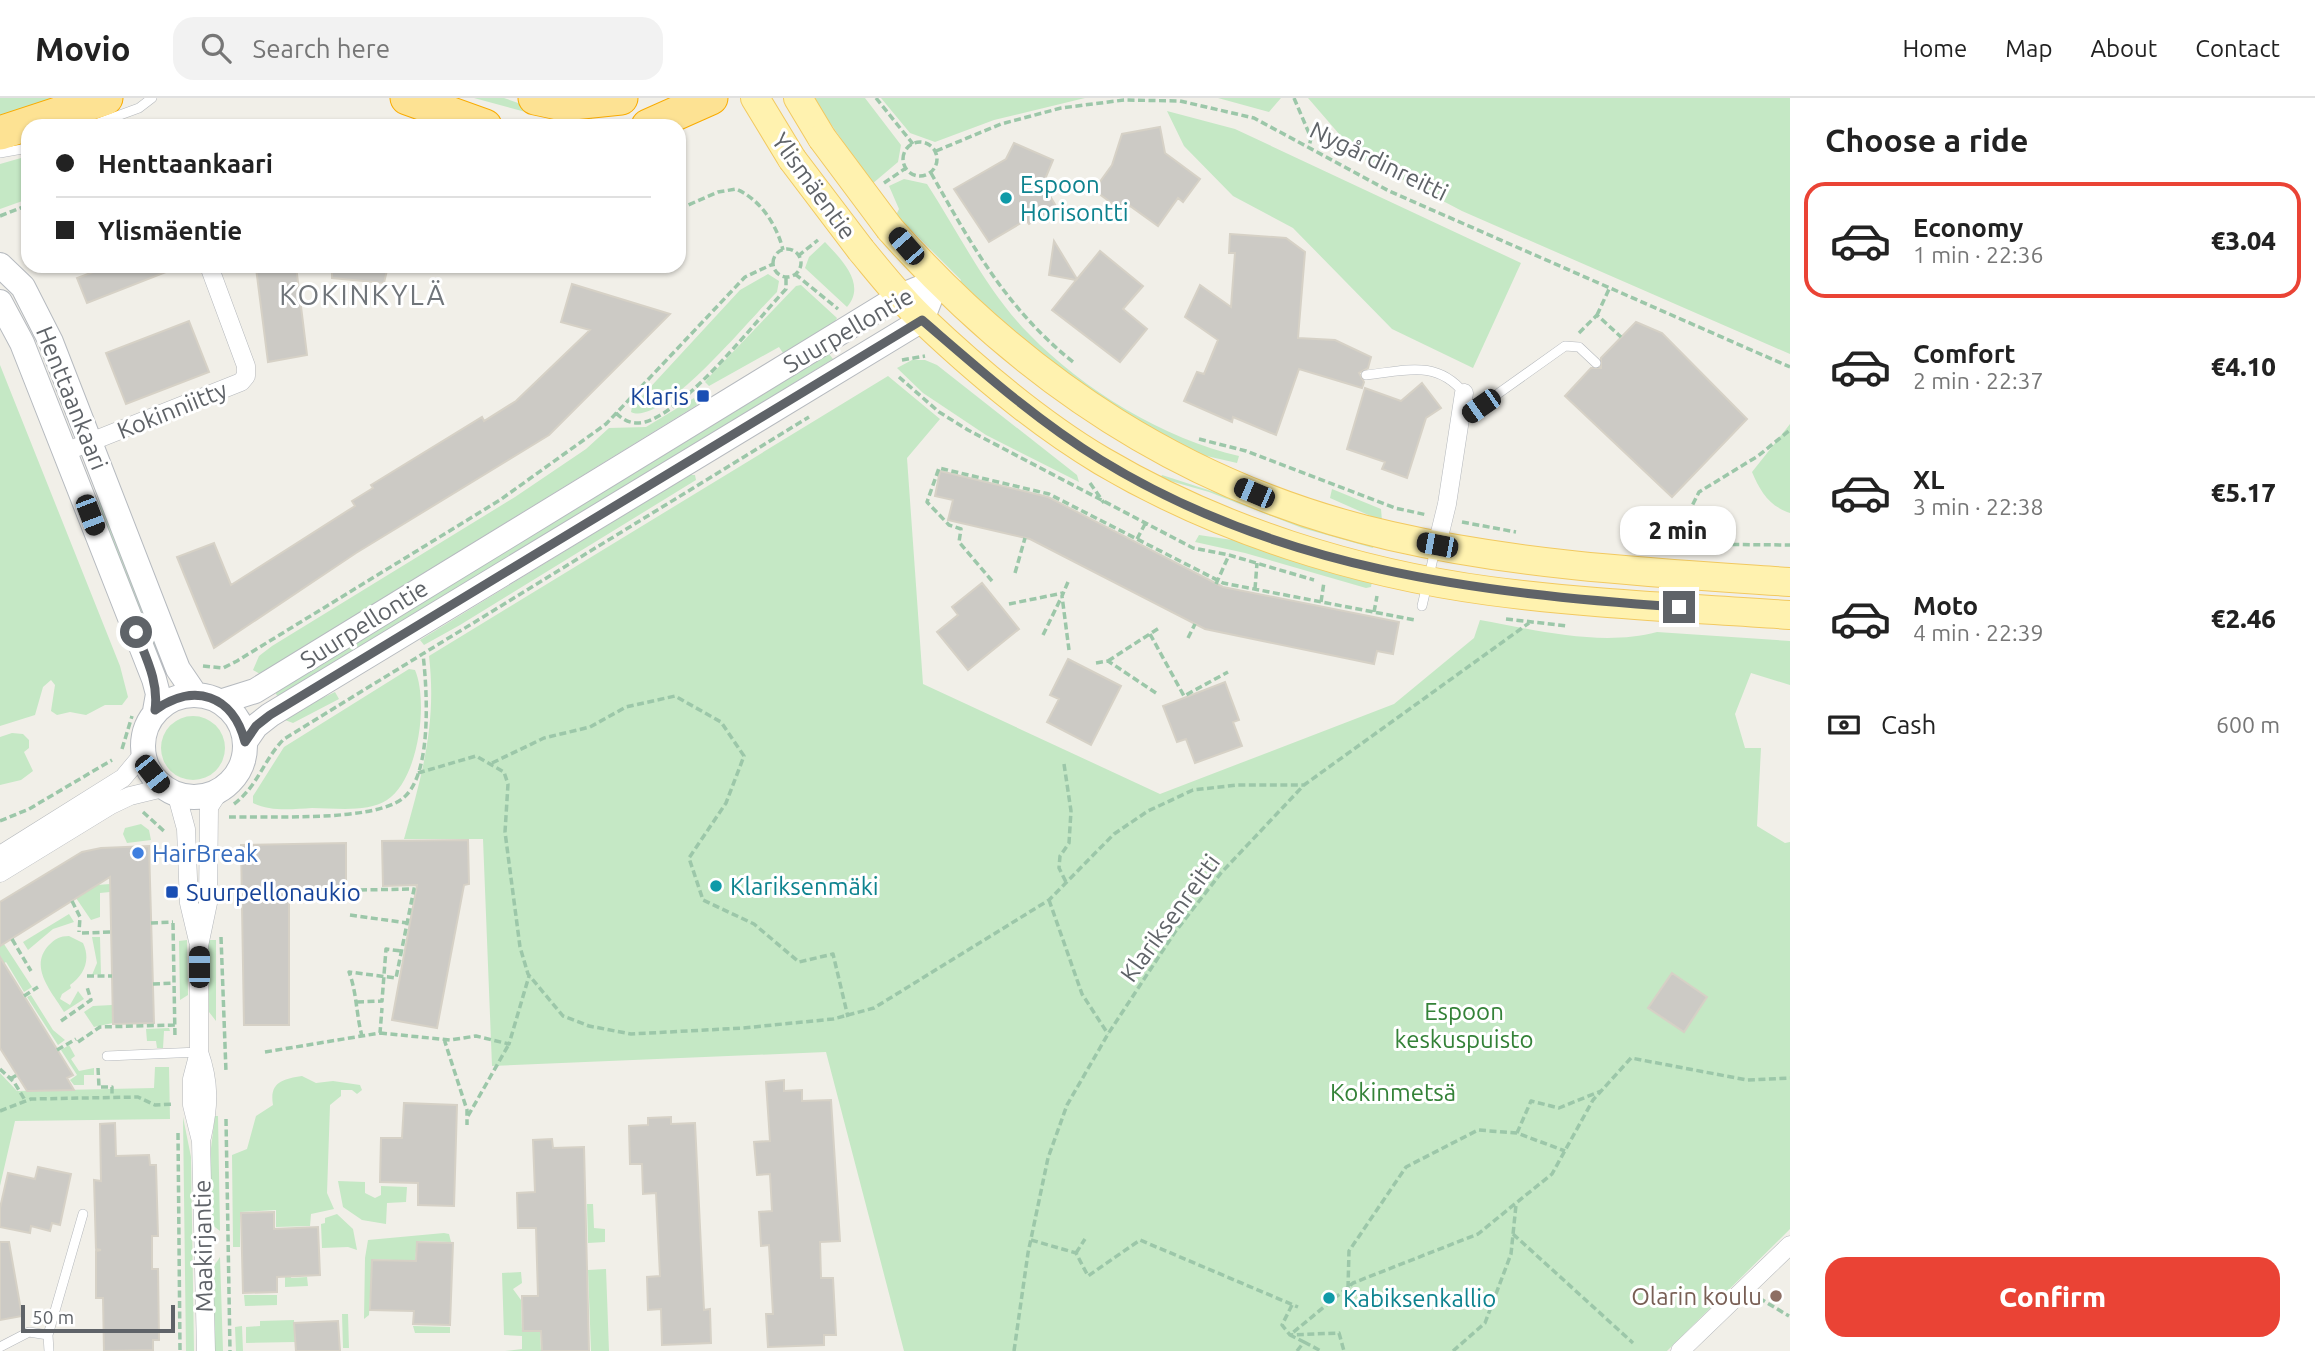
<!DOCTYPE html>
<meta charset="utf-8">
<style>
body{margin:0;font-family:Ubuntu,sans-serif;background:#f2f2f2;color:#222;height:100vh;display:flex;flex-direction:column;font-size:26px;white-space:nowrap}
*{box-sizing:border-box;margin:0}
p{font-size:23px;color:#767676}
.icon{flex:none;width:38px;height:38px;fill:none;stroke:currentColor;stroke-width:2;stroke-linecap:round;stroke-linejoin:round}
.map{position:relative;flex:1;overflow:hidden}
.sheet{display:flex;flex-direction:column;background:#fff;width:525px}
.sheet>*{flex:none}
.top-card{position:absolute;left:21px;top:21px;width:665px;height:154px;border-radius:21px;box-shadow:0 2px 5px #0004;display:grid;align-content:center;height:154px;padding:0 35px;background:#fff}
.scale{position:absolute;left:21px;bottom:18px;width:154px;box-sizing:border-box;padding-left:7px;border:4px solid #5f6368;border-top:0;font-size:19px;line-height:24px;white-space:nowrap;color:#5f6368;-webkit-text-stroke:5px #fff;paint-order:stroke}
.end{position:absolute;width:32px;height:32px;margin:-16px;border:9px solid #5f6368;background:#fff;box-shadow:0 0 0 4px #fff}
.from{border-radius:50%}
.bubble{position:absolute;height:49px;border-radius:21px;background:#fff;box-shadow:0 2px 5px #0004;font-size:23px;font-weight:800;line-height:49px;text-align:center}
.car{position:absolute;width:21px;height:42px;margin:-21px -10px;border-radius:9px;box-shadow:0 0 5px 2px #0007;background:linear-gradient(#222 24%,#8ab4d8 0 40%,#222 0 76%,#8ab4d8 0 86%,#222 0)}
.top-card b{display:flex;align-items:center;gap:24px;height:66px;font-size:26px}
.top-card b+b{border-top:2px solid #e0e0e0}
.top-card i{width:18px;height:18px;background:#222}
ul{padding:0;list-style:none}
li{display:flex;align-items:center;gap:21px;height:116px;margin:0 14px 10px;padding:0 21px;border:4px solid transparent;border-radius:21px}
li div{flex:1}
li b{display:block;font-size:26px}
li em{font-style:normal;font-weight:800}
li.on{border-color:#ea4335}
li>.icon{width:63px;height:63px;stroke-width:1.5}
h2{padding:0 35px;font-size:32px;line-height:84px}
.pay{display:flex;align-items:center;gap:18px;height:77px;padding:0 35px;font-size:26px}
.pay p{margin-inline-start:auto}
.action{display:flex;gap:14px;margin-top:auto;padding:14px 35px}
.action a{flex:1;height:80px;border-radius:21px;background:#ea4335;color:#fff;font-size:28px;font-weight:800;line-height:80px;text-align:center}
header{display:flex;align-items:center;gap:42px;box-sizing:border-box;height:98px;padding:0 35px;background:#fff;border-bottom:2px solid #e0e0e0}
header strong{font-size:33px}
nav{display:flex;gap:38px;margin-inline-start:auto;font-size:24px}
.search{width:490px;height:63px;background:#f2f2f2;display:flex;align-items:center;gap:18px;box-sizing:border-box;padding:0 24px;border-radius:21px;color:#767676;font-size:26px}
main{display:flex;flex:1;min-height:0}
.map>svg:first-child{display:block}
</style>
<header>
<strong>Movio</strong>
<div class="search"><svg class="icon" aria-label="search" viewBox="0 0 24 24"><circle cx="10" cy="10" r="6"/><path d="M15 15l6 6"/></svg>Search here</div>
<nav><a>Home</a><a>Map</a><a>About</a><a>Contact</a></nav>
</header>
<main>
<div class="map">
<svg width="1790" height="1253" viewBox="0 0 1790 1253">
<rect width="100%" height="100%" fill="#f1efe8"/>
<!-- green -->
<path fill="#c5e8c5" d="M0 0H64L0 20Z
M474 0H504L524 7 591 16 592 21 544 19Z
M813 0H865L901 47 898 64 872 86Z
M881 0H1085L994 22 935 44 910 35Z
M1218 0H1281L1269 14Z
M1308 0H1790V256L1462 113 1359 59Z
M1167 13 1235 31 1521 165 1473 270 1392 231 1293 130 1233 98 1184 48Z
M21 60 28 80V101L0 111V66Z
M904 81 927 86C959 135 987 194 1029 236 1083 292 1165 341 1239 358L1237 365 1198 356 1182 349 1069 281 958 186 961 182 896 117 899 111 889 88Z
M825 144C841 161 867 186 847 209L805 170 809 159Z
M768 176 779 183 777 194C753 217 662 330 631 314L632 309 740 192Z
M801 187 837 220 835 224 783 255 779 249 709 288 705 284 709 279 796 188Z
M824 256H829L833 261 279 601 275 594Z
M912 262H925L937 267 1077 377 1079 384 986 337 923 295 897 270Z
M0 267 120 568 128 599 122 607H105L86 617 70 614 57 617 51 613 55 587 51 582 43 589 35 617 0 628Z
M888 278 940 321 907 360 923 586 1160 696 1394 606 1474 540 1480 522C1536 532 1601 549 1657 534L1790 543V587L1751 575 1735 616 1745 650H1761L1757 728 1785 745 1790 744V1131L1667 1253H904L826 954 492 968 483 741H404C422 678 437 625 429 558Z
M694 300 697 307 260 576 253 572 259 558 272 548 515 399 586 351 609 330 646 329Z
M1790 326V415C1769 408 1760 393 1752 374Z
M689 377H695L696 382 460 527 424 547 420 542Z
M1162 377 1374 446 1373 450 1302 430 1209 394 1160 380Z
M1332 391 1381 411 1382 423 1330 400Z
M101 403 161 559 155 561 94 406Z
M1199 437 1239 443 1372 483 1371 489 1366 490 1245 455 1195 444Z
M409 571 415 572C429 605 418 682 387 702 367 715 334 710 312 710 294 711 270 714 253 705V698L284 649Z
M335 594 339 601 293 625 285 622 301 610Z
M161 650a32 32 0 1 1 64 0a32 32 0 1 1-64 0Z
M12 635 23 636 29 642V650L24 654 33 673 21 682 0 687V639Z
M141 726 149 732 151 742 127 745 123 736 125 730Z
M110 786V794L100 795V819L91 822 76 800 97 787Z
M69 816 74 824 53 831 28 852 23 844Z
M69 838 83 845C91 862 84 877 70 887L71 890 62 896 60 901 70 907 78 893 84 901 64 914C52 894 28 869 49 847 55 841 60 838 69 838Z
M92 839H100L101 876 92 877 97 865Z
M187 842 188 897 180 902 179 843Z
M208 842H216V923L209 914Z
M4 846 32 889 24 894 6 864 0 868V848Z
M31 897 53 932 65 942 58 947 27 899Z
M112 907 113 925 94 929 84 914 93 908Z
M169 930 170 933H164L163 950H157L156 943H147L146 931Z
M69 947 75 958 71 961 79 973 94 970V977H84V987H74L70 982 77 977 61 952Z
M155 969H169L170 1021 15 1023 0 1088V975L17 993 154 990Z
M302 978 316 985 333 983 360 987 362 992 357 996 352 992H341V998L330 1007 327 1095 334 1111 311 1116 310 1128 276 1129V1112L240 1114V1149H233L232 1057 247 1051 256 1018 273 1007C269 984 283 981 302 978Z
M215 1018H218L220 1133 211 1126 210 1058Z
M183 1019 191 1059 194 1253H186Z
M338 1083 365 1084V1095L375 1100 381 1097V1088L407 1089 406 1104 387 1105 386 1126 362 1122 343 1109Z
M587 1106H593L594 1130 605 1131V1144L588 1145Z
M337 1116 353 1131 357 1152 348 1149 322 1150 321 1126 325 1125V1120Z
M444 1135 449 1136 451 1144 417 1143 415 1163 372 1161 369 1217 364 1221 365 1160 368 1142Z
M220 1159 223 1253H214L212 1171Z
M606 1171 609 1253H591L588 1172Z
M285 1173H291V1180L307 1179 308 1188 285 1189Z
M521 1174 522 1185 513 1191 521 1202 522 1233H540L541 1253H505L522 1251V1238L504 1237 502 1175Z
M244 1197H277V1207L245 1208Z
M342 1216H348L349 1250H343Z
M294 1222 295 1244 246 1245V1229L260 1228V1223Z
M242 1228 243 1253H236L235 1229Z
M413 1228 450 1229V1235H415Z"/>
<!-- building -->
<path fill="#cccac5" stroke="#d6d1c6" stroke-width="2" d="M1160 29 1165 55 1200 81 1183 104 1178 100 1158 128 1130 108 1125 115 1094 92 1112 67 1122 36Z
M1014 45 1053 62 1043 86 1057 110 1029 126 1026 122 989 144 954 91 1006 61Z
M1230 136 1286 140 1305 154 1298 240 1335 242 1371 259 1368 270 1359 275 1364 284 1362 290 1299 271 1276 337 1233 319 1232 324 1184 303 1197 274 1204 276 1218 242 1185 219 1200 187 1231 209 1235 155H1229Z
M1054 143 1077 181 1100 153 1143 188 1123 211 1147 231 1120 264 1052 212 1076 182 1049 177Z
M109 168H178L179 169 87 205 77 180Z
M265 168H296L307 257 268 264 256 170Z
M332 168H388L384 185 332 180Z
M572 186 670 216 549 337 356 455 214 550 177 459 214 445 231 487 355 408 352 403 373 390 371 387 482 319 484 323 516 303 590 232 561 224Z
M189 223 209 274 126 306 106 255Z
M1636 224 1662 235 1747 321 1672 399 1565 298 1591 270H1601V260Z
M1422 285 1441 310 1426 320 1407 380 1382 371 1385 364 1347 351 1365 290 1401 303Z
M940 373 1048 399 1223 489 1399 524 1393 556 1377 553 1374 566 1205 531 1030 441 948 422 953 402 935 398Z
M982 485 1019 531 968 572 937 534 958 517 952 509Z
M1068 561 1121 588 1091 647 1047 624 1059 601 1050 597Z
M1225 584 1239 622 1233 624 1242 648 1195 665 1186 641 1177 644 1163 608Z
M468 742 469 786 464 787 437 930 392 922 417 787 383 788 382 743Z
M346 745V792L289 793V927H244L241 747Z
M149 748 154 925 113 926 110 779 0 848V804L82 754 101 750Z
M0 859 73 977 67 980 74 992 27 993 0 950Z
M1672 875 1707 899 1684 934 1648 910Z
M784 982V993L802 992V1003L831 1002 840 1143 820 1144 821 1180H833L836 1237H824V1247L768 1249 766 1216H773L769 1147 761 1148 759 1114 772 1113 770 1076 757 1077 754 1044 770 1043 766 984Z
M404 1005 457 1007 454 1108 418 1107V1085L380 1084 381 1040H402Z
M671 1019V1026L695 1025 704 1212 710 1211 711 1245 662 1247 661 1211 648 1212 647 1179 660 1178 656 1095 643 1096 642 1066H630L629 1028 648 1027V1020Z
M115 1025 116 1058 149 1057 150 1067H156L158 1138H152V1171H158L159 1242H153V1252L104 1253 103 1200H96V1153L101 1152 96 1151 94 1082 101 1083 100 1026Z
M552 1041 553 1050 584 1049 589 1253H542L541 1233H523L522 1198H538L536 1130H518L517 1095 535 1094 533 1042Z
M38 1069 71 1076 60 1127 52 1125 50 1133 31 1128 30 1135 0 1129V1110L8 1075 35 1081Z
M274 1114V1131L318 1129 320 1177 277 1179V1194L243 1195 241 1115Z
M0 1144H9L22 1218 0 1222Z
M417 1144 453 1145 450 1227 413 1226 414 1213 370 1212 372 1162 416 1163Z
M338 1223 340 1253H296L294 1225Z"/>
<g fill="none" stroke-linecap="round" stroke-linejoin="round">
<!-- lane casing -->
<g stroke="#b5b8bc" stroke-width="10">
<path id="lane" d="M90 28 139 10 152 0
M0 55 28 50
M1366 277C1405 273 1436 261 1464 295
M1461 322 1565 248 1579 249 1596 265
M1422 508 1435 452
M107 958 199 954
M0 1249 29 1234 48 1237
M49 1253 48 1237 83 1116"/>
</g>
<!-- street casing -->
<g stroke="#b5b8bc" stroke-width="19">
<path id="street" d="M65 354 241 284 246 278V268L209 168
M1437 447 1447 406 1464 295
M177 698 186 731 189 805 198 843
M0 757 123 680 144 655
M0 775 111 707 130 698 163 690
M199 954C210 985 209 1008 202 1039
M206 1253 201 1043 192 1007V981L199 954V848L208 805 209 709 220 692
M1680 1253 1790 1147"/>
</g>
<!-- secondary casing -->
<g stroke="#b6babf" stroke-width="26">
<path id="secondary" d="M0 167 23 189 51 244 178 571 195 596
M0 204 22 245 154 581 158 596 155 613
M143 648a51 51 0 1 1 102 0a51 51 0 1 1-102 0Z
M220 604 255 593 900 198 937 183
M245 644 256 628 270 617 922 222 937 183"/>
</g>
<!-- primary casing -->
<g stroke="#f2c960" stroke-width="30">
<path id="primary" d="M755 0 792 61
M798 0 822 40
M890 131C1026 284 1189 392 1391 438 1522 468 1657 475 1790 484
M861 152C881 176 901 202 924 223 978 274 1038 325 1102 363 1219 432 1356 475 1490 493 1589 506 1690 510 1790 517"/>
</g>
<!-- highway casing -->
<g stroke="#f9ab00" stroke-width="35">
<path id="highway" d="M407 0 485 28
M535 0 563 6 621 0
M648 28 711 0
M0 35 106 0"/>
</g>
<!-- path -->
<path stroke="#9cc7a9" stroke-width="3.5" stroke-dasharray="7 3.5" stroke-linecap="butt" d="M876 0 913 46
M1294 0 1311 40 1309 49
M264 28H269
M903 61a17 17 0 1 1 34 0a17 17 0 1 1-34 0Z
M936 53 1001 26 1061 10 1124 2 1180 3 1254 20 1389 93 1790 269
M931 75C972 148 1007 211 1073 264
M884 85 906 70
M679 111 718 94 736 91C760 101 777 127 783 152
M0 118 28 107
M773 165a14 14 0 1 1 28 0a14 14 0 1 1-28 0Z
M798 158 818 142
M795 176 838 211
M1597 217 1610 189
M1579 235 1597 217 1621 239
M902 262 925 258
M899 279 939 314 968 332 1193 450 1229 457 1314 482
M616 315C624 323 633 327 645 324 687 312 755 224 786 191V179
M1199 341 1246 353 1395 410 1427 417
M1090 385 1104 405
M1462 424 1516 434
M1137 441 1145 426
M1679 446 1685 422 1699 394 1758 358 1790 332
M1659 449 1679 446 1790 447
M1015 475 1025 440
M992 483 959 444 961 431 949 427 927 404 939 370 1049 396 1223 485 1415 522
M1068 484 1062 498 1069 552
M1216 486 1229 457
M1255 491 1257 465
M1321 504 1324 484
M1009 506 1063 495
M1374 514 1377 498
M1506 521 1568 528
M1150 536 1184 598 1228 574
M1043 537 1061 500
M1188 540 1195 526
M1108 563 1159 530
M1096 565 1108 563 1156 595
M203 568 223 570 237 563 500 402 606 326 745 179 773 166
M122 651 132 618
M492 665 544 640 590 629 626 609 675 598 721 624 744 658 726 705 689 760 703 802 754 826 799 864 833 856 848 919
M1064 666 1071 713 1069 745 1060 758 1059 770 1066 784
M418 675 476 658 504 674 508 686 505 734 520 849 528 876 563 918 589 928 631 936 743 930 833 921 874 910 1049 802 1114 736 1148 713 1193 692 1237 687H1304
M234 706C258 688 264 661 284 641L809 319
M143 714 165 734
M229 719C271 718 371 724 402 701 433 678 427 591 423 556
M0 723 29 711 112 662
M360 792 414 791 396 880 349 874C357 895 356 916 362 938
M1049 802 1082 896 1108 936
M72 803 80 819 79 834
M350 817 407 825
M151 825 173 824
M173 825 175 940
M82 835 111 834
M221 839 226 974
M12 841 31 873
M87 878H112
M153 886 174 885
M24 898 38 889
M357 904 382 903 386 851 401 853
M61 923 91 902 87 889
M380 935 450 942 476 938 509 946 529 878
M444 941 467 1012V1027
M78 944 100 929 175 927
M57 952 76 941
M265 954 380 935 382 910
M98 970 99 989H112V999
M0 971 14 984 25 1002
M10 981 17 977
M0 1013 31 1001 138 999 155 1007 174 1006
M468 1018 509 946
M226 1021 230 1253
M178 1035 180 1253
M1517 1035 1531 1003 1559 1010 1601 993
M1513 1136 1633 1245
M1031 1142 1076 1155 1088 1178 1140 1142 1298 1209
M1076 1155 1085 1141
M1348 1190 1349 1153 1406 1069 1478 1032 1517 1035 1565 1053
M1759 1200 1789 1218
M1292 1207 1282 1227 1290 1237 1339 1235 1344 1253
M1304 1244 1321 1253
M1014 1253 1028 1155 1048 1060 1067 1007 1108 936 1175 834 1221 775 1304 687 1529 525
M1297 1253 1304 1244 1290 1237 1353 1185 1478 1136 1516 1105 1552 1076 1593 1002 1631 960 1747 982 1790 980
M1453 1253 1485 1225 1511 1156 1516 1107"/>
<!-- lane -->
<use href="#lane" stroke="#fff" stroke-width="9"/>
<!-- street -->
<use href="#street" stroke="#fff" stroke-width="18"/>
<!-- secondary -->
<use href="#secondary" stroke="#fff" stroke-width="24"/>
<!-- primary -->
<use href="#primary" stroke="#fff2af" stroke-width="28"/>
<!-- highway -->
<use href="#highway" stroke="#fde293" stroke-width="33"/>
<!-- primary-bridge casing -->
<g stroke="#f2c960" stroke-width="30" stroke-linecap="butt">
<path id="primary-bridge" d="M822 40 890 131
M792 61 861 152"/>
</g>
<!-- primary-bridge -->
<use href="#primary-bridge" stroke="#fff2af" stroke-width="28"/>
</g>
<g fill="none" stroke-linecap="round" stroke-linejoin="round">
<!-- route -->
<path stroke="#5f6368" stroke-width="9" d="M136 534C146 560 159 584 155 612 194 584 233 597 245 644L256 628 270 617 922 222C979 271 1036 322 1101 362 1279 471 1476 495 1679 509"/>
</g>
<!-- markers -->
<g fill="#0f9aa8" stroke="#fff" stroke-width="2.5">
<circle cx="1006" cy="100" r="7"/>
<circle cx="716" cy="788" r="7"/>
<circle cx="1329" cy="1200" r="7"/>
</g>
<g fill="#1a4fb4" stroke="#fff" stroke-width="2.5">
<rect x="696" y="291" width="14" height="14" rx="3.5"/>
<rect x="165" y="787" width="14" height="14" rx="3.5"/>
</g>
<circle fill="#3f7fe0" stroke="#fff" stroke-width="2.5" cx="138" cy="755" r="7"/>
<circle fill="#8d6e63" stroke="#fff" stroke-width="2.5" cx="1776" cy="1198" r="7"/>
<g text-anchor="middle" dominant-baseline="central" stroke-width="6" stroke-linejoin="round" paint-order="stroke">
<!-- street labels -->
<g font-size="24" fill="#5f6368" stroke="#fff">
<text transform="translate(1379 63) rotate(26)">Nygårdinreitti</text>
<text transform="translate(814 88) rotate(54)">Ylismäentie</text>
<text transform="translate(848 232) rotate(-30)">Suurpellontie</text>
<text transform="translate(72 300) rotate(68)">Henttaankaari</text>
<text transform="translate(172 312) rotate(-22)">Kokinniitty</text>
<text transform="translate(364 526) rotate(-32)">Suurpellontie</text>
<text transform="translate(1170 820) rotate(-54)">Klariksenreitti</text>
<text transform="translate(203 1148) rotate(-91)">Maakirjantie</text>
</g>
<!-- culture labels -->
<g font-size="24" fill="#0d838f" stroke="#fff" text-anchor="start">
<text x="1020" y="86">Espoon<tspan x="1020" dy="28">Horisontti</tspan></text>
<text x="730" y="788">Klariksenmäki</text>
<text x="1343" y="1200">Kabiksenkallio</text>
</g>
<!-- transit labels -->
<g font-size="24" fill="#164399" stroke="#fff" text-anchor="end">
<text x="689" y="298">Klaris</text>
<text x="186" y="794" text-anchor="start">Suurpellonaukio</text>
</g>
<!-- shop labels -->
<g font-size="24" fill="#366cbe" stroke="#fff" text-anchor="start">
<text x="152" y="755">HairBreak</text>
</g>
<!-- park labels -->
<g font-size="24" fill="#348238" stroke="#fff">
<text x="1464" y="913">Espoon<tspan x="1464" dy="28">keskuspuisto</tspan></text>
<text x="1393" y="994">Kokinmetsä</text>
</g>
<!-- education labels -->
<g font-size="24" fill="#785e54" stroke="#fff" text-anchor="end">
<text x="1762" y="1198">Olarin koulu</text>
</g>
<!-- quarter labels -->
<g font-size="28" letter-spacing="2" fill="#70757a" stroke="#fff">
<text x="363" y="196">KOKINKYLÄ</text>
</g>
</g>
</svg>
<div class="scale">50 m</div>
<i class="end from" style="left:136px;top:534px"></i>
<i class="end" style="left:1679px;top:509px"></i>
<div class="bubble" style="left:1620px;top:408px;width:116px">2 min</div>
<i class="car" style="left:906px;top:148px;rotate:319deg"></i>
<i class="car" style="left:1481px;top:308px;rotate:235deg"></i>
<i class="car" style="left:1254px;top:395px;rotate:293deg"></i>
<i class="car" style="left:90px;top:417px;rotate:159deg"></i>
<i class="car" style="left:1437px;top:447px;rotate:281deg"></i>
<i class="car" style="left:152px;top:676px;rotate:142deg"></i>
<i class="car" style="left:199px;top:869px;rotate:0deg"></i>
<div class="top-card">
<b><i class="from"></i>Henttaankaari</b>
<b><i></i>Ylismäentie</b>
</div>
</div>
<section class="sheet">
<h2>Choose a ride</h2>
<ul>
<li class="on"><svg class="icon" aria-label="car" viewBox="0 0 24 24"><path d="M5 17H2v-5l4-1 3-4h7l3 4 3 1v5h-3M9 17h6M6 11h13"/><circle cx="7" cy="17" r="2"/><circle cx="17" cy="17" r="2"/></svg><div><b>Economy</b><p>1 min · 22:36</p></div><em>€3.04</em></li>
<li><svg class="icon" aria-label="car" viewBox="0 0 24 24"><path d="M5 17H2v-5l4-1 3-4h7l3 4 3 1v5h-3M9 17h6M6 11h13"/><circle cx="7" cy="17" r="2"/><circle cx="17" cy="17" r="2"/></svg><div><b>Comfort</b><p>2 min · 22:37</p></div><em>€4.10</em></li>
<li><svg class="icon" aria-label="car" viewBox="0 0 24 24"><path d="M5 17H2v-5l4-1 3-4h7l3 4 3 1v5h-3M9 17h6M6 11h13"/><circle cx="7" cy="17" r="2"/><circle cx="17" cy="17" r="2"/></svg><div><b>XL</b><p>3 min · 22:38</p></div><em>€5.17</em></li>
<li><svg class="icon" aria-label="car" viewBox="0 0 24 24"><path d="M5 17H2v-5l4-1 3-4h7l3 4 3 1v5h-3M9 17h6M6 11h13"/><circle cx="7" cy="17" r="2"/><circle cx="17" cy="17" r="2"/></svg><div><b>Moto</b><p>4 min · 22:39</p></div><em>€2.46</em></li>
</ul>
<div class="pay"><svg class="icon" aria-label="cash" viewBox="0 0 24 24"><path d="M3 7h18v10H3z"/><circle cx="12" cy="12" r="2"/></svg>Cash<p>600 m</p></div>
<div class="action"><a>Confirm</a></div>
</section>
</main>
